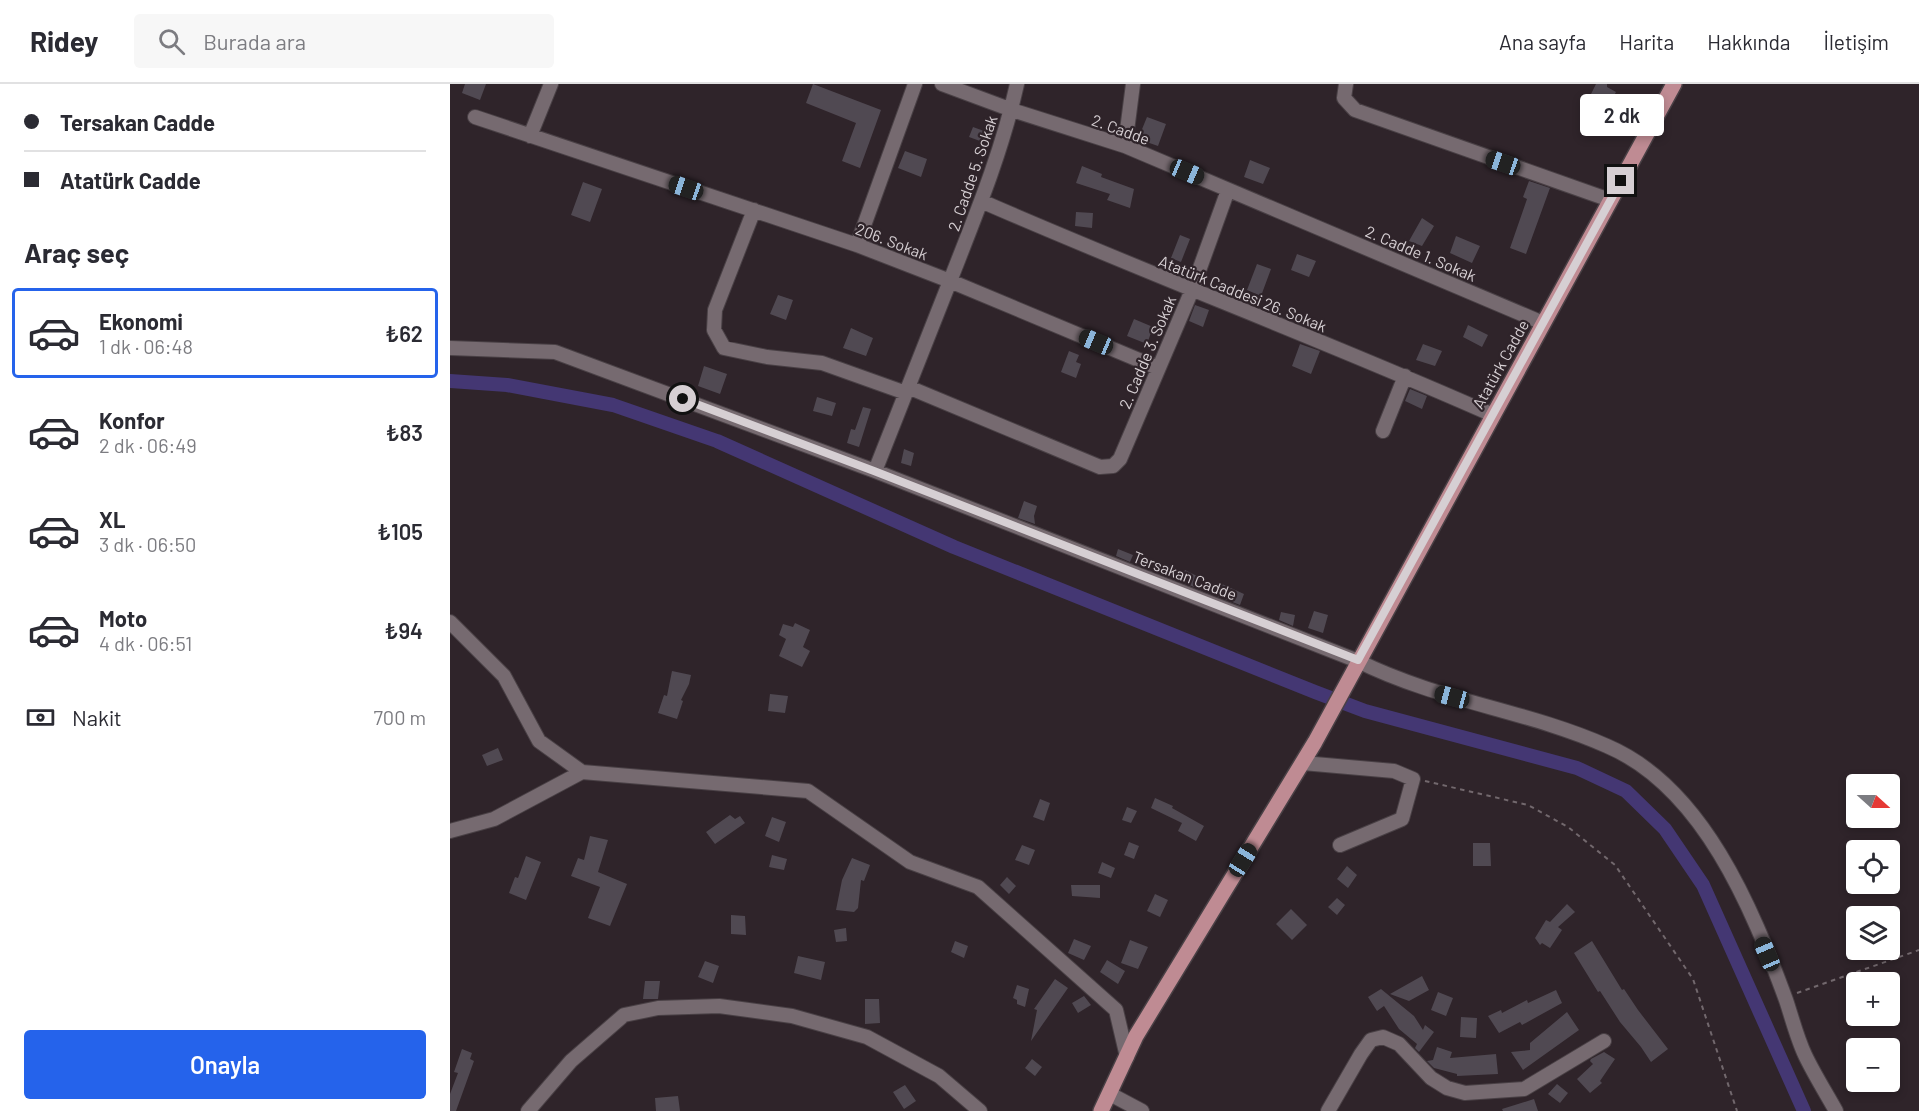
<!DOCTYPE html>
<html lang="tr">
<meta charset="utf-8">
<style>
body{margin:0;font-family:Barlow,sans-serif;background:#f7f7f7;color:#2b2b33;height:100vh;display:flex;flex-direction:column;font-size:22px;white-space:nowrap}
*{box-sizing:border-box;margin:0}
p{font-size:20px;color:#7c7c81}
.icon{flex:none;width:33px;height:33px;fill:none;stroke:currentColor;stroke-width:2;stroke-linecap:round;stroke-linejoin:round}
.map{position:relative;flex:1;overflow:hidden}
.side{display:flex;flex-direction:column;background:#fff;width:450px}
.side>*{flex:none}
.guide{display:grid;align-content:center;height:132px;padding:0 24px;background:#fff}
.needle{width:39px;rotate:111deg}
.buttons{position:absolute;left:1396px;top:690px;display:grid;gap:12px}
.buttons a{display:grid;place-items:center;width:54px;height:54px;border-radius:6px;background:#fff;box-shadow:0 3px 9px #0003;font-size:30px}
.end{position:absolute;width:27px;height:27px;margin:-14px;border:8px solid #d6cfd3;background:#111;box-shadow:0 0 0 3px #111}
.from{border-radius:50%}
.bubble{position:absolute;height:42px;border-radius:6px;background:#fff;box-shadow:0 3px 9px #0003;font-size:20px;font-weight:600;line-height:42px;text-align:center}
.car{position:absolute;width:18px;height:36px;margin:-18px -9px;border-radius:8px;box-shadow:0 0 4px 2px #0007;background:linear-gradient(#222 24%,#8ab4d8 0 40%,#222 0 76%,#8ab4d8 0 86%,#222 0)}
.guide b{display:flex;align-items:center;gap:21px;height:57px;font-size:22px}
.guide b+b{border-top:2px solid #e1e1e2}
.guide i{width:15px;height:15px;background:#2b2b33}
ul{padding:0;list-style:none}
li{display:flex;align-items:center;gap:18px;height:90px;margin:0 12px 9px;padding:0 12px;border:3px solid transparent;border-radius:6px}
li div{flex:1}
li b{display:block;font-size:22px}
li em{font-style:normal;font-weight:600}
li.selected{border-color:#2563eb}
li>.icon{width:54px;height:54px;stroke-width:1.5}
h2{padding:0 24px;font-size:27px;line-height:72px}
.pay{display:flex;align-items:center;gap:15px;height:66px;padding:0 24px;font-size:22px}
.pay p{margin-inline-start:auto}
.cta{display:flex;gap:12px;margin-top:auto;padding:12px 24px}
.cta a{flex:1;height:69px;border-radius:6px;background:#2563eb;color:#fff;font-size:24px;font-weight:600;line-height:69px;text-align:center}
header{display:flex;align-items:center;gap:36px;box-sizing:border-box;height:84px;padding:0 30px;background:#fff;border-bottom:2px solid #e1e1e2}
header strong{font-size:28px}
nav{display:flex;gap:33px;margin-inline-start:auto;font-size:21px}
.search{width:420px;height:54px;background:#f7f7f7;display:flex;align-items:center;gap:15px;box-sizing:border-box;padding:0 21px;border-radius:6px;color:#7c7c81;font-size:22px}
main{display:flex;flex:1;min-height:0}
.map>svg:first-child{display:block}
</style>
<header>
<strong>Ridey</strong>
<div class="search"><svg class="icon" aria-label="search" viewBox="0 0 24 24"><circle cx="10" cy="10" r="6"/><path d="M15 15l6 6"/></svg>Burada ara</div>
<nav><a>Ana sayfa</a><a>Harita</a><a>Hakkında</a><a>İletişim</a></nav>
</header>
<main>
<section class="side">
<div class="guide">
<b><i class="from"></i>Tersakan Cadde</b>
<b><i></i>Atatürk Cadde</b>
</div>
<h2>Araç seç</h2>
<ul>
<li class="selected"><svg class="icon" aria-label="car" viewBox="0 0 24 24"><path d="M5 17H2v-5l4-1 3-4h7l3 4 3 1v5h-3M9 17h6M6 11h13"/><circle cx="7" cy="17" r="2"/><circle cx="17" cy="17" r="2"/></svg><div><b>Ekonomi</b><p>1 dk · 06:48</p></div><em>₺62</em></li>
<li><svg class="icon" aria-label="car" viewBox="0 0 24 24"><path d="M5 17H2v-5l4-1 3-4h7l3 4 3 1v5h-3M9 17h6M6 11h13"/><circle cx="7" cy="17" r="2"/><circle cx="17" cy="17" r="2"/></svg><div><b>Konfor</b><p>2 dk · 06:49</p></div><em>₺83</em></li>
<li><svg class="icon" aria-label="car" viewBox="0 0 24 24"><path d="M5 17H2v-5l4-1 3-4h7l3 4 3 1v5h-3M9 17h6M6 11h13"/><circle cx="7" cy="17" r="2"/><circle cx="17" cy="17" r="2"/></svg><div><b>XL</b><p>3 dk · 06:50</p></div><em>₺105</em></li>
<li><svg class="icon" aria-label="car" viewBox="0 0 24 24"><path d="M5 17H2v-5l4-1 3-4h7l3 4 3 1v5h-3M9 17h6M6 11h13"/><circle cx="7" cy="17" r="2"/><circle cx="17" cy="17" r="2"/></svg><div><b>Moto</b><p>4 dk · 06:51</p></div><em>₺94</em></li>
</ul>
<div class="pay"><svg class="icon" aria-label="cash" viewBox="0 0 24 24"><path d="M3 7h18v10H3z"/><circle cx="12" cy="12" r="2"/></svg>Nakit<p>700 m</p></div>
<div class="cta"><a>Onayla</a></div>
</section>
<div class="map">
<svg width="1469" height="1027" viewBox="0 0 1469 1027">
<rect width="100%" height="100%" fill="#2f242a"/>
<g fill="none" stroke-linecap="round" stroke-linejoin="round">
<!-- canal -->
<path stroke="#443773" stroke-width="14" d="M0 297 57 301 163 321 267 357 504 463 865 608 915 627 1127 684 1176 707 1215 745 1253 801 1354 1027"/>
</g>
<!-- building -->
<path fill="#504952" d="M15 0H36L30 16 12 9Z
M363 0 431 26 410 84 392 77 406 39 356 19Z
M1146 0H1157V3L1166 8 1159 21 1140 12Z
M697 33 716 40 708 62 688 55Z
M523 43 534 47 530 57 519 53Z
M455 67 477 75 471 93 448 84Z
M800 76 820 84 813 100 794 93Z
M632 82 652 90 651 93 684 105 680 124 657 116 660 110 626 99Z
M1079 97 1100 104 1076 170 1060 164 1077 115 1073 113Z
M133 98 152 105 140 138 121 131Z
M626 128 643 129 642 144 625 142Z
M972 134 984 142 972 162 959 157Z
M730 151 740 155 731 178 721 174Z
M1006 152 1030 162 1022 179 1000 169Z
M847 170 866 177 859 193 841 186Z
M807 180 821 185 811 212 797 206Z
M328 211 343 216 336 236 320 230Z
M745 221 759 226 753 243 739 237Z
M684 235 703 243 697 260 677 252Z
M1018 241 1038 251 1032 263 1013 253Z
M401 244 423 254 416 272 393 264Z
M850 260 870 267 861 290 842 282Z
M973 260 992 267 985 282 966 276Z
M619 267 629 271 626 278 631 280 626 294 611 288Z
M254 282 277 290 270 310 248 302Z
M960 305 977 312 972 325 955 317Z
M367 313 386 319 382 332 363 327Z
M413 323 421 325 409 363 397 359 401 345 405 346Z
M454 365 464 369 461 382 451 379Z
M574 417 587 422 584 432 585 440 568 434Z
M668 465 683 471 680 478 666 472Z
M735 486 749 493 744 503 730 497Z
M772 500 794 510 790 521 767 512Z
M864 527 878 531 873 549 858 544Z
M831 528 845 531 843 542 829 536Z
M345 539 360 546 353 563 360 567 352 583 329 572 336 555 329 551 333 540 343 543Z
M222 587 241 591 239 600 231 616 233 617 227 635 208 629 214 611 217 612Z
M320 610 338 612 335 629 318 627Z
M48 664 53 676 37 682 32 671Z
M705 714 723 722 722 724 754 742 746 757 728 747 732 739 701 724Z
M590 715 600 719 594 737 583 733Z
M677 723 687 727 681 739 672 736Z
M280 731 285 735 290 732 295 739 265 760 256 748Z
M322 733 336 738 329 758 315 752Z
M140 752 158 756 148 788 177 800 160 842 138 834 150 803 121 792 128 774 134 776Z
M679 758 689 762 684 775 674 771Z
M1023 759H1040L1041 782H1023Z
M572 761 585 766 579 781 565 776Z
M322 771 337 775 334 786 319 783Z
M76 772 91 778 76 816 59 809 65 793 68 794Z
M402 774 420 781 414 797 411 796 408 824 404 828 386 826 392 796Z
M652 778 665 784 661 794 648 789Z
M897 782 907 791 898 804 887 795Z
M557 793 566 802 559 810 550 801Z
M621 801H650V814L622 812Z
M705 810 718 816 710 833 697 827Z
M887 814 895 821 887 831 878 823Z
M1117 820 1125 828 1108 843 1112 846 1100 864 1092 859 1090 861 1085 854 1096 836 1100 838Z
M841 825 857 841 842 856 826 840Z
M281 831 295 832 296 851 281 850Z
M396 844 397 857 386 858 384 846Z
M624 855 641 862 634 876 618 869Z
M680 856 698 863 688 885 671 879Z
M505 857 518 862 514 874 501 868Z
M1142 857 1172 906 1174 905 1188 926 1218 965 1201 978 1191 963 1170 938 1150 907 1148 908 1124 869Z
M348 872 375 878 371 896 344 889Z
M657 876 675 887 668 900 650 888Z
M255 877 269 882 263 899 248 893Z
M972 892 979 906 959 917 940 910Z
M605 895 618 904 581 957 587 926 584 925Z
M195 897H210L208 915H193Z
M567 901 579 905 575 923 567 920V916L563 914Z
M931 905 964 932 973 946 975 941 984 948 969 968 965 964 967 960 949 945 934 922 927 927 918 913Z
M1106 906 1112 919 1072 941 1070 938 1049 949 1038 932 1051 926 1052 929 1077 916 1078 919Z
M988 908 1003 914 996 932 981 926Z
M634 912 641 921 628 929 622 919Z
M415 915H429L430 939 415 940Z
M1117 928 1129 946 1073 986 1061 968 1080 966V959Z
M1011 933 1027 934 1026 954 1010 953Z
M987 963 1002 968 1000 974 1046 970 1048 990 1007 992V990L984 984 977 977 983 976Z
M12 965 22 969 20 975 24 977 6 1027H0V1010L8 989 4 988Z
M1154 968 1165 975 1150 997 1152 999 1140 1009 1127 995 1143 980 1140 977 1141 975Z
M582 975 592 983 585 992 575 984Z
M1107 1000 1118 1009 1110 1019 1098 1010Z
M455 1001 466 1017 454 1025 443 1008Z
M228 1012 230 1027H206L205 1014Z
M1084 1015 1088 1027H1053L1052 1025Z"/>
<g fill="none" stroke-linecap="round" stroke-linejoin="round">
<!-- minor casing -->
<g stroke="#494045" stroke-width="16">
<path id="minor" d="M492 0 562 26 675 62 1093 239
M567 0C552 68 525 133 500 197L708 284
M896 0 894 14 905 26 1160 116
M25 33 407 161 500 197 425 387
M80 52 101 0
M675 62 683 0
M531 117C700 191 874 256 1043 331
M304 126 265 226 264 246 274 264 317 273 372 279 456 309
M407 161 465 0
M0 264 105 268 425 387 908 577C988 617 1076 626 1157 662 1253 703 1302 824 1336 916 1342 934 1347 954 1355 971 1364 990 1376 1009 1386 1027
M458 303 650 383 663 382 670 375 742 206 778 106
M933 347 955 292
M0 538 54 592 89 657 132 688
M853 679 944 687 963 695 952 735 890 761
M0 747 44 735 132 688 358 707 460 778 528 803 666 926 677 973
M660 1010 692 1027
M78 1027 121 977 174 931 208 924 269 922 342 932 417 953 489 992 530 1027
M878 1027 911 970 921 956 933 953 949 960 981 994 997 1004 1015 1009 1074 1005 1154 957"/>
</g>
<!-- major casing -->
<g stroke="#494045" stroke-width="18">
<path id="major" d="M651 1027 686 952 865 658 1224 0"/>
</g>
<!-- path -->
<path stroke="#72686d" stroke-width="2" stroke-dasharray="4.5 4.5" stroke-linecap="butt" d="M975 697 1078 721 1118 743 1165 781 1243 895 1287 1027
M1347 909 1469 866"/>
<!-- minor -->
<use href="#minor" stroke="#766a70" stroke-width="14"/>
<!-- major -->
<use href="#major" stroke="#bf8b93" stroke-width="15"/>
</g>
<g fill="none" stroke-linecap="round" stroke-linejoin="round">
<!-- route -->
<path stroke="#d6cfd3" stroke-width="8" d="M233 315 424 387 908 576 1171 97"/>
</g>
<g text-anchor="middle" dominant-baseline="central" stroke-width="4.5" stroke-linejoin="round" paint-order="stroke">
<!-- street labels -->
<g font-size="16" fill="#d6cfd3" stroke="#2f242a">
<text transform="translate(671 45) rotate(20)">2. Cadde</text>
<text transform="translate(522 89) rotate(-71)">2. Cadde 5. Sokak</text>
<text transform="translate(442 157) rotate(21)">206. Sokak</text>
<text transform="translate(971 169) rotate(23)">2. Cadde 1. Sokak</text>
<text transform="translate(793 209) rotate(22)">Atatürk Caddesi 26. Sokak</text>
<text transform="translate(697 268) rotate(-67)">2. Cadde 3. Sokak</text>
<text transform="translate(1050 280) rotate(-61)">Atatürk Cadde</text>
<text transform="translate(735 491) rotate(21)">Tersakan Cadde</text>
</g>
</g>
</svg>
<div class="buttons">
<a><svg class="needle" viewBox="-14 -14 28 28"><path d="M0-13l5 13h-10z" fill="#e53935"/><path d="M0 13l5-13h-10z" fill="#7c7c81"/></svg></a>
<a><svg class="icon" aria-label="locate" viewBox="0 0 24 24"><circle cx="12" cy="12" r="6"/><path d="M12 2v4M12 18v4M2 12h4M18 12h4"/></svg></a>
<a><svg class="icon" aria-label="layers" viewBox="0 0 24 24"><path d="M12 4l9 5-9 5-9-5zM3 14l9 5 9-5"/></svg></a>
<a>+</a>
<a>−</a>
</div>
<i class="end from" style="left:233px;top:315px"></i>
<i class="end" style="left:1171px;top:97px"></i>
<div class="bubble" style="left:1130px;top:10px;width:84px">2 dk</div>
<i class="car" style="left:1053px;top:79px;rotate:289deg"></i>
<i class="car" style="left:737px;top:88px;rotate:113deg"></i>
<i class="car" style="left:236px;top:104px;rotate:289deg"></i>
<i class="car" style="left:646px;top:258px;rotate:293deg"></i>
<i class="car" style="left:1002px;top:613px;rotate:285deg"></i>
<i class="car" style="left:793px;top:776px;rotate:32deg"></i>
<i class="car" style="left:1317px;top:870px;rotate:337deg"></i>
</div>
</main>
